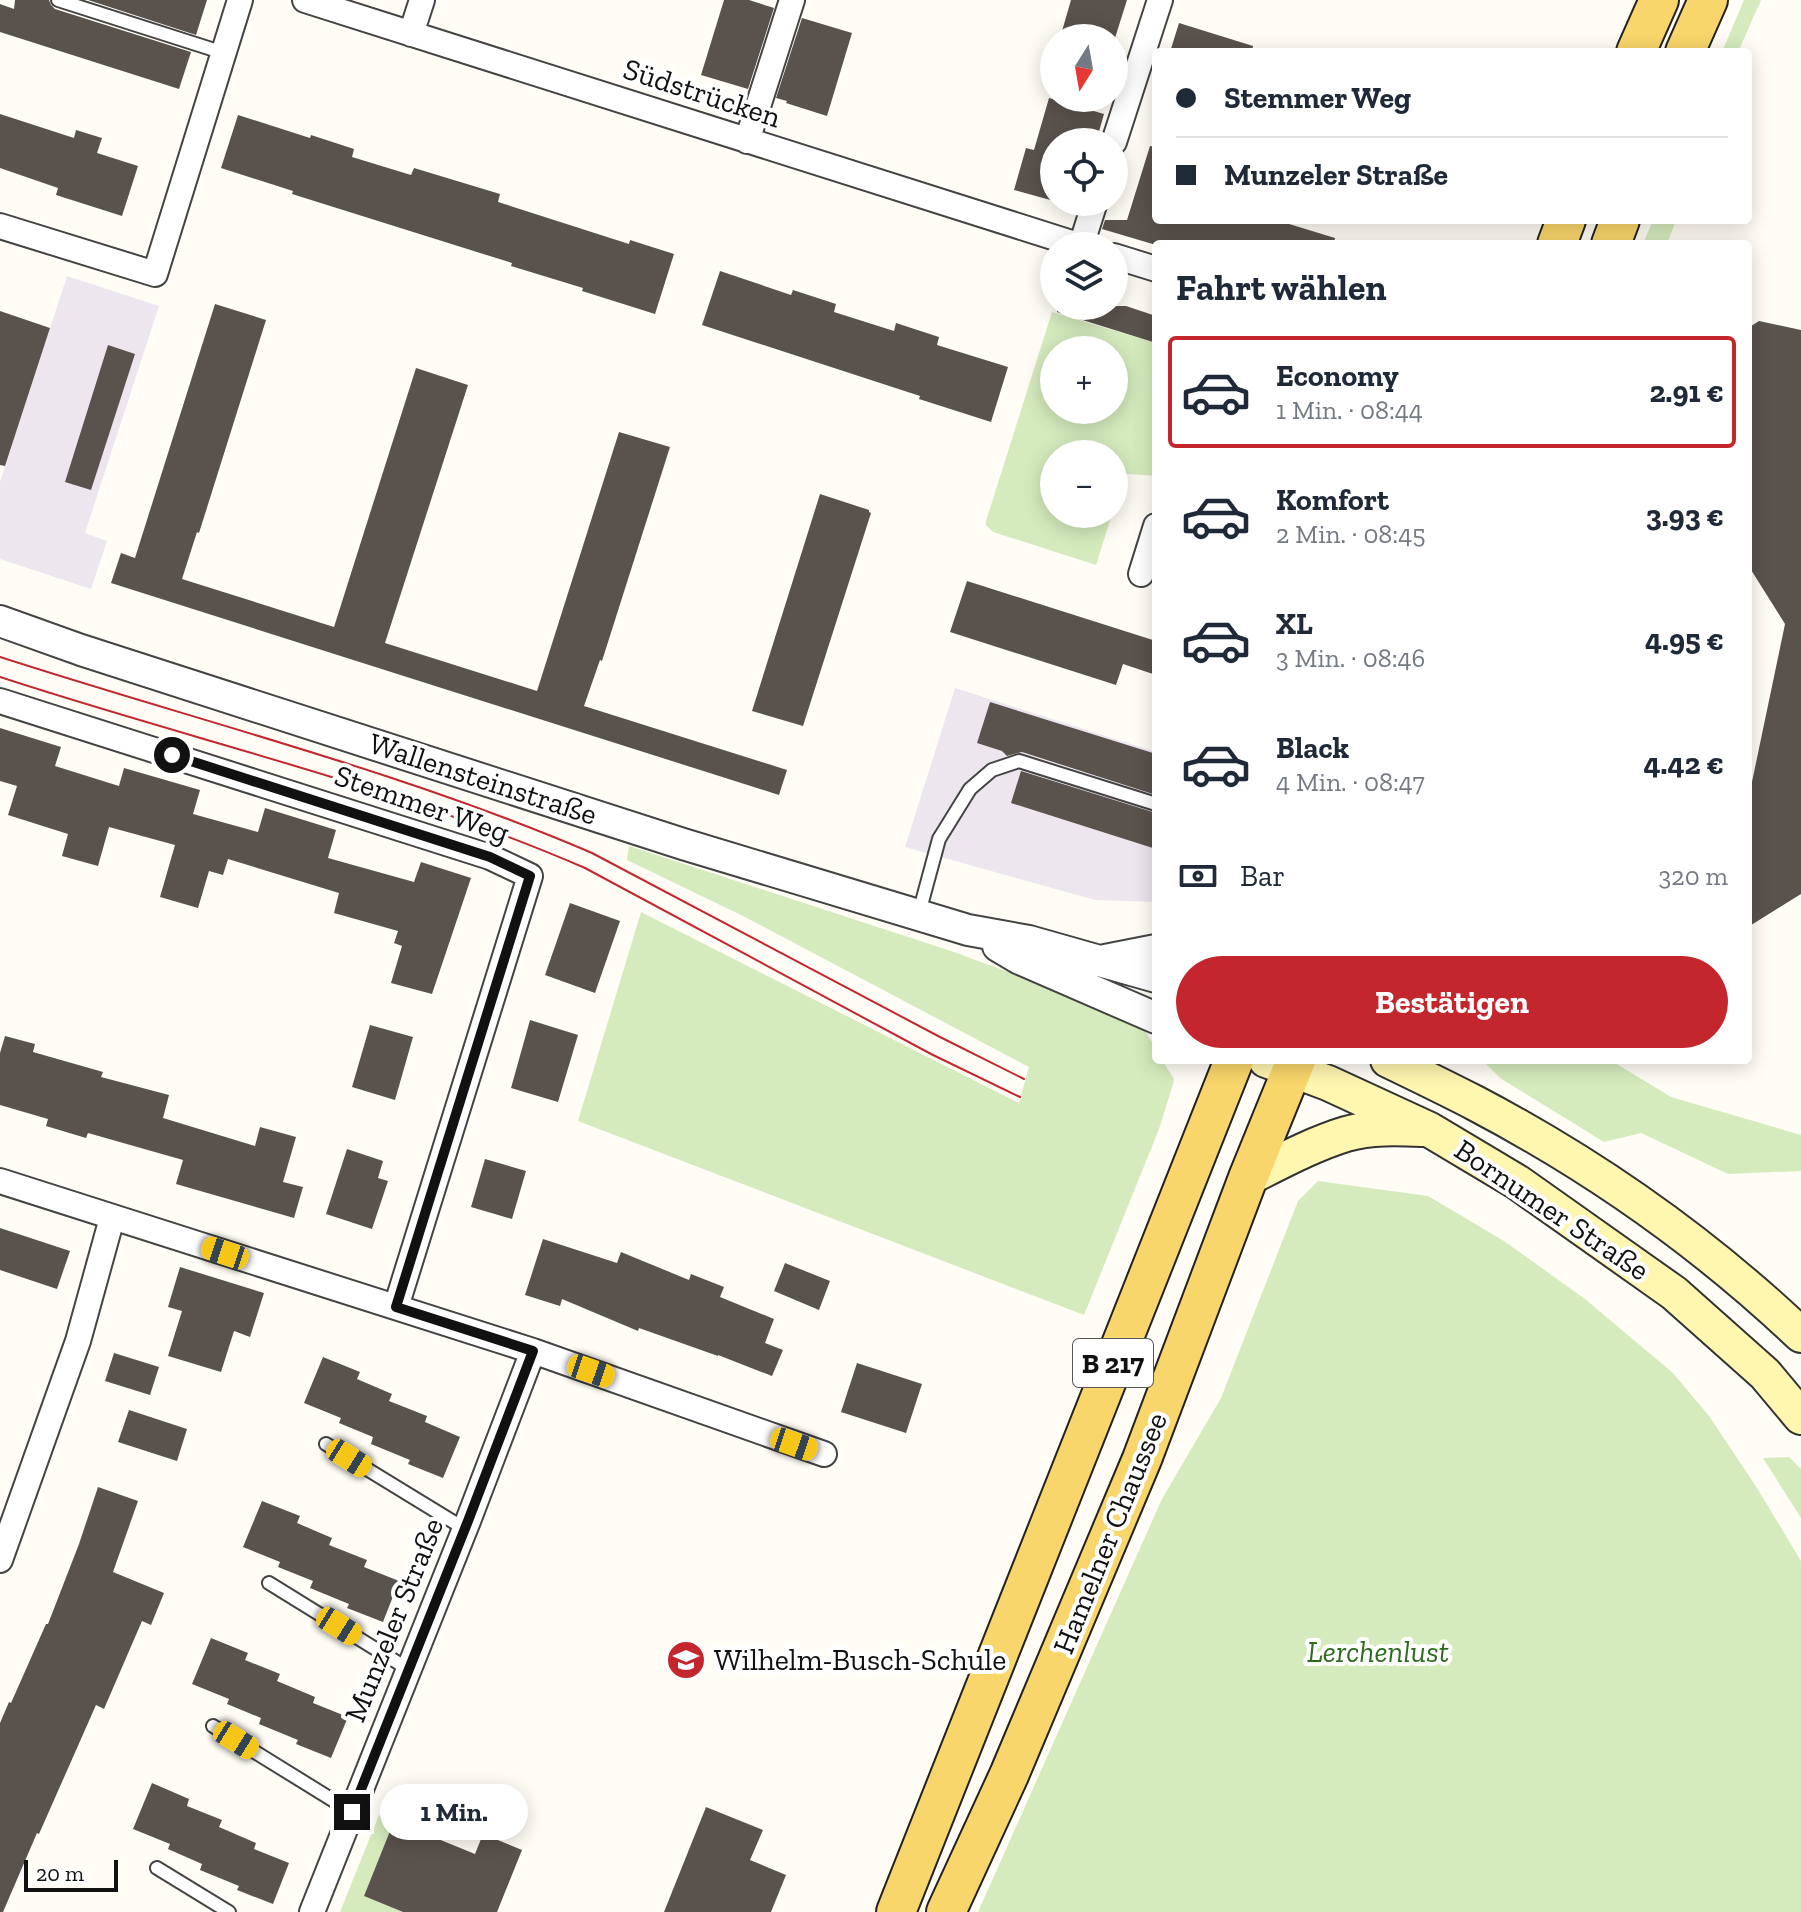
<!DOCTYPE html>
<html lang="de">
<meta charset="utf-8">
<style>
body{margin:0;font-family:"Zilla Slab",serif;background:#f6f6f7;color:#1f2937;height:100vh;display:flex;flex-direction:column;font-size:30px;white-space:nowrap}
*{box-sizing:border-box;margin:0}
p{font-size:26px;color:#747a83}
.icon{flex:none;width:44px;height:44px;fill:none;stroke:currentColor;stroke-width:2;stroke-linecap:round;stroke-linejoin:round}
.map{position:relative;flex:1;overflow:hidden}
.sheet{position:absolute;left:1152px;top:240px;width:600px;height:824px;display:flex;flex-direction:column;background:#fff;border-radius:8px;box-shadow:0 4px 20px #0003}
.sheet>*{flex:none}
.top-card{position:absolute;left:1152px;top:48px;width:600px;height:176px;border-radius:8px;box-shadow:0 4px 20px #0003;display:grid;align-content:center;height:176px;padding:0 24px;background:#fff}
.needle{width:52px;rotate:191deg}
.buttons{position:absolute;left:1040px;top:24px;display:grid;gap:16px}
.buttons a{display:grid;place-items:center;width:88px;height:88px;border-radius:50%;background:#fff;box-shadow:0 4px 20px #0003;font-size:40px}
.scale{position:absolute;left:24px;bottom:20px;width:94px;box-sizing:border-box;padding-left:8px;border:4px solid #111;border-top:0;font-size:22px;line-height:28px;white-space:nowrap;color:#111;-webkit-text-stroke:6px #fff;paint-order:stroke}
.end{position:absolute;width:36px;height:36px;margin:-18px;border:10px solid #111;background:#fff;box-shadow:0 0 0 4px #fff}
.from{border-radius:50%}
.bubble{position:absolute;height:56px;border-radius:28px;background:#fff;box-shadow:0 4px 20px #0003;font-size:26px;font-weight:700;line-height:56px;text-align:center}
.car{position:absolute;width:24px;height:48px;margin:-24px -12px;border-radius:10px;box-shadow:0 0 6px 2px #0007;background:linear-gradient(#f5c518 24%,#345 0 40%,#f5c518 0 76%,#345 0 86%,#f5c518 0)}
.top-card b{display:flex;align-items:center;gap:28px;height:76px;font-size:30px}
.top-card b+b{border-top:2px solid #e0e1e3}
.top-card i{width:20px;height:20px;background:#1f2937}
ul{padding:0;list-style:none}
li{display:flex;align-items:center;gap:24px;height:112px;margin:0 16px 12px;padding:0 8px;border:4px solid transparent;border-radius:8px}
li div{flex:1}
li b{display:block;font-size:30px}
li em{font-style:normal;font-weight:700}
li.on{border-color:#c4262e}
li>.icon{width:72px;height:72px;stroke-width:1.5}
h2{padding:0 24px;font-size:36px;line-height:96px}
.pay{display:flex;align-items:center;gap:20px;height:88px;padding:0 24px;font-size:30px}
.pay p{margin-inline-start:auto}
.button{display:flex;gap:16px;margin-top:auto;padding:16px 24px}
.button a{flex:1;height:92px;border-radius:48px;background:#c4262e;color:#fff;font-size:32px;font-weight:700;line-height:92px;text-align:center}
.map>svg:first-child{display:block}
</style>
<div class="map">
<svg width="1801" height="1912" viewBox="0 0 1801 1912">
<rect width="100%" height="100%" fill="#fffdf5"/>
<!-- industrial -->
<path fill="#eee6ef" d="M67 276 159 306 85 533 107 541 91 589 0 559V482Z
M955 688 1156 752V902L1095 900 905 847Z"/>
<!-- green -->
<path fill="#d5ebbd" fill-rule="evenodd" d="M1744 0H1761L1738 52H1722Z
M1653 220H1676L1667 244H1643Z
M1052 312 1156 343V476L1129 474 1125 475 1114 507V454H1054V514H1112L1096 565 993 532 986 525V521ZM1114 350V410H1054V350Z
M629 846 951 951 1052 988 1144 1029 1156 1049V1060H1162L1174 1079 1173 1084 1159 1129 1084 1315 578 1121 641 912 1019 1103 1029 1067 743 916 627 860Z
M1482 1060H1610L1671 1097 1801 1135V1171L1728 1174 1641 1133 1604 1142 1500 1078Z
M1318 1181 1428 1196 1504 1241 1585 1299 1673 1373 1709 1416 1757 1488 1801 1561V1912H978L1162 1499 1221 1398 1298 1201Z
M1789 1457 1801 1469V1518L1763 1458Z
M379 1815 394 1821 364 1896 403 1912H340Z"/>
<!-- building -->
<path fill="#5a524d" d="M15 0H49L51 5 55 9 191 52 179 89 0 32V4L14 9Z
M88 0H207L196 35Z
M724 0H749L774 8 748 89 701 75Z
M1071 0H1127L1115 38H1060Z
M802 18 852 33 827 116 786 103 787 101 776 98Z
M1179 23 1253 46 1252 52H1170Z
M1049 98 1104 114 1096 142H1054V201L1014 190 1026 148 1034 150Z
M0 114 74 138 76 130 102 138 97 153 138 166 122 216 56 195 58 188 0 168Z
M238 115 310 138 311 135 354 149 352 157 411 175 414 168 500 194 498 202 629 244 630 240 674 254 655 314 582 291 583 288 511 266 512 263 292 194 293 191 221 168Z
M1150 146 1156 147V220H1276L1335 238 1334 244 1156 245 1102 229 1105 220H1127Z
M720 271 791 295 793 290 836 304 834 312 894 331 896 323 939 337 937 345 1008 367 991 422 919 399 920 396 702 325Z
M215 304 266 320 199 533 197 532 182 579 334 627 416 368 468 385 385 643 537 691 619 432 670 447 602 661 600 660 584 706 787 770 779 795 111 583 121 553 135 558Z
M1058 306H1126L1156 316V343L1057 312Z
M0 311 50 328 5 466 0 465Z
M1759 321 1801 330V894L1748 927V801L1785 624 1748 565V328Z
M108 345 135 354 91 490 65 482Z
M820 494 869 510V512L871 513 803 726 752 711Z
M967 581 1156 641V675L1123 664 1116 685 950 632Z
M990 702 1156 754V795L1022 752 1007 756 1002 751 977 743Z
M0 728 61 747 55 766 119 786 124 768 200 790 193 814 258 832 265 808 336 830 328 858 414 882 421 862 471 878 432 994 391 983 402 946 394 943 398 931 334 913 339 893 228 859 223 875 209 871 198 908 160 897 175 845 109 827 98 866 62 856 68 834 8 815 17 786 0 781Z
M1021 771 1156 813V849L1011 803Z
M570 903 620 921 595 993 545 975Z
M530 1020 578 1035 558 1102 511 1088Z
M370 1025 413 1037 395 1100 352 1087Z
M5 1036 35 1044 33 1052 103 1072 101 1077 169 1095 163 1118 255 1146 260 1127 296 1137 283 1182 303 1187 294 1218 176 1184 183 1160 88 1133 86 1138 46 1126 48 1119 0 1105V1053Z
M347 1149 383 1161 378 1178 388 1181 372 1229 326 1214Z
M485 1159 526 1171 512 1219 471 1207Z
M0 1228 70 1251 57 1289 0 1270Z
M543 1239 617 1263 621 1252 689 1280 691 1274 724 1287 720 1297 774 1319 765 1343 783 1350 772 1376 718 1355V1356L639 1328 638 1331 562 1299 560 1306 525 1295Z
M785 1263 830 1281 819 1310 774 1291Z
M180 1267 264 1293 250 1337 234 1331 221 1372 168 1356 182 1311 168 1307Z
M114 1353 159 1367 150 1395 105 1381Z
M323 1357 360 1372 357 1379 392 1394 389 1401 427 1416 425 1422 460 1437 443 1478 408 1464 410 1460 371 1444 373 1437 339 1423 341 1418 304 1403Z
M857 1363 922 1384 906 1433 841 1412Z
M129 1410 187 1429 177 1461 118 1442Z
M98 1487 138 1501 113 1572 164 1593 151 1625 142 1621 104 1709 96 1705 39 1834 37 1833 3 1912H0V1723L9 1702 11 1703 46 1624H48L79 1544Z
M262 1501 300 1516 297 1523 332 1538 329 1545 367 1560 364 1567 399 1581 383 1622 347 1608 349 1604 310 1588 313 1581 278 1567 280 1562 243 1547Z
M211 1638 248 1653 245 1660 280 1674 277 1681 315 1697 313 1703 348 1717 331 1758 296 1744 298 1740 259 1724 261 1718 227 1704 229 1699 192 1684Z
M152 1783 189 1799 187 1806 222 1820 219 1827 256 1843 254 1849 289 1863 273 1904 237 1890 239 1886 200 1870 202 1864 168 1849 170 1844 133 1829Z
M706 1807 763 1830 750 1860 786 1875 771 1912H664Z
M394 1821 475 1854 483 1834 522 1850 497 1912H403L364 1896Z"/>
<g fill="none" stroke-linecap="round" stroke-linejoin="round">
<!-- service casing -->
<g stroke="#444" stroke-width="16">
<path id="service" d="M58 0 224 53
M919 913 939 839 970 789 992 770 1019 761 1156 804
M326 1444 465 1529
M269 1583 408 1669
M213 1726 352 1812
M157 1868 229 1912"/>
</g>
<!-- minor casing -->
<g stroke="#444" stroke-width="28">
<path id="minor" d="M305 0 1081 246
M411 34 422 0
M747 141 792 0
M1114 142 1160 0
M0 226 155 274 240 0
M1081 246 1095 202
M1114 256 1156 269
M1141 574 1156 526
M0 701 490 857 530 876 396 1307
M0 1181 533 1351 824 1454
M0 1560 78 1341 112 1218
M312 1912 468 1521 533 1351"/>
</g>
<!-- tertiary casing -->
<g stroke="#444" stroke-width="34">
<path id="tertiary" d="M0 621 81 650 683 844 968 930 1029 941 1156 977
M998 946 1020 959 1156 1018
M1105 960 1156 950"/>
</g>
<!-- secondary casing -->
<g stroke="#333" stroke-width="38">
<path id="secondary" d="M1266 1060 1328 1083 1430 1130 1517 1182 1674 1293 1765 1374 1801 1417
M1388 1060C1417 1074 1446 1088 1475 1103 1593 1165 1704 1243 1801 1335
M1248 1178C1280 1162 1313 1144 1346 1134 1371 1127 1397 1128 1422 1129"/>
</g>
<!-- primary casing -->
<g stroke="#222" stroke-width="42">
<path id="primary" d="M1636 52 1659 0
M1685 52 1708 0
M1557 244 1566 220
M1611 244 1620 220
M896 1912 1234 1060
M946 1912 1009 1775 1142 1459 1248 1178 1296 1060"/>
</g>
<!-- service -->
<use href="#service" stroke="#fff" stroke-width="12"/>
<!-- minor -->
<use href="#minor" stroke="#fff" stroke-width="24"/>
<!-- tertiary -->
<use href="#tertiary" stroke="#fff" stroke-width="30"/>
<!-- secondary -->
<use href="#secondary" stroke="#fff6b0" stroke-width="34"/>
<!-- primary -->
<use href="#primary" stroke="#f9d66b" stroke-width="38"/>
<!-- tram -->
<path stroke="#c4262e" stroke-width="2" d="M0 657C198 721 401 771 592 853L940 1037 1024 1079
M0 677C195 741 396 786 585 868L931 1054 1020 1097"/>
</g>
<g fill="none" stroke-linecap="round" stroke-linejoin="round">
<!-- route -->
<path stroke="#111" stroke-width="10" d="M172 755 490 857 530 876 396 1307 533 1351 468 1521 352 1812"/>
</g>
<!-- icons -->
<defs>
<g id="school-disc" transform="scale(2)"><circle r="9.5" fill="#c4262e" stroke="#fff"/><path d="M0-5L7-2L0 1L-7-2ZM-4 1L0 2.5L4 1V4Q0 6-4 4Z" fill="#fff"/></g>
</defs>
<g fill-rule="evenodd">
<use href="#school-disc" x="686" y="1660"/>
</g>
<g text-anchor="middle" dominant-baseline="central" stroke-width="8" stroke-linejoin="round" paint-order="stroke">
<!-- shield labels -->
<rect fill="#fff" stroke="#585858" stroke-width="2" x="1073" y="1339" width="80" height="48" rx="6"/>
<g font-size="28" font-weight="bold" fill="#111">
<text x="1113" y="1363">B 217</text>
</g>
<!-- street labels -->
<g font-size="30" fill="#111" stroke="#fff">
<text transform="translate(702 93) rotate(18)">Südstrücken</text>
<text transform="translate(483 779) rotate(18)">Wallensteinstraße</text>
<text transform="translate(422 804) rotate(19)">Stemmer Weg</text>
<text transform="translate(1552 1210) rotate(34)">Bornumer Straße</text>
<text transform="translate(1110 1533) rotate(-68)">Hamelner Chaussee</text>
<text transform="translate(394 1620) rotate(-68)">Munzeler Straße</text>
</g>
<!-- park labels -->
<g font-size="30" font-style="italic" fill="#2f6b1f" stroke="#fff">
<text x="1378" y="1652">Lerchenlust</text>
</g>
<!-- poi labels -->
<g font-size="30" fill="#111" stroke="#fff" text-anchor="start">
<text x="714" y="1660">Wilhelm-Busch-Schule</text>
</g>
</g>
</svg>
<div class="buttons">
<a><svg class="needle" viewBox="-14 -14 28 28"><path d="M0-13l5 13h-10z" fill="#e53935"/><path d="M0 13l5-13h-10z" fill="#747a83"/></svg></a>
<a><svg class="icon" aria-label="locate" viewBox="0 0 24 24"><circle cx="12" cy="12" r="6"/><path d="M12 2v4M12 18v4M2 12h4M18 12h4"/></svg></a>
<a><svg class="icon" aria-label="layers" viewBox="0 0 24 24"><path d="M12 4l9 5-9 5-9-5zM3 14l9 5 9-5"/></svg></a>
<a>+</a>
<a>−</a>
</div>
<div class="scale">20 m</div>
<i class="end from" style="left:172px;top:755px"></i>
<i class="end" style="left:352px;top:1812px"></i>
<div class="bubble" style="left:380px;top:1784px;width:148px">1 Min.</div>
<i class="car" style="left:225px;top:1253px;rotate:288deg"></i>
<i class="car" style="left:591px;top:1371px;rotate:109deg"></i>
<i class="car" style="left:794px;top:1444px;rotate:109deg"></i>
<i class="car" style="left:349px;top:1458px;rotate:122deg"></i>
<i class="car" style="left:339px;top:1626px;rotate:122deg"></i>
<i class="car" style="left:236px;top:1740px;rotate:122deg"></i>
<div class="top-card">
<b><i class="from"></i>Stemmer Weg</b>
<b><i></i>Munzeler Straße</b>
</div>
<section class="sheet">
<h2>Fahrt wählen</h2>
<ul>
<li class="on"><svg class="icon" aria-label="car" viewBox="0 0 24 24"><path d="M5 17H2v-5l4-1 3-4h7l3 4 3 1v5h-3M9 17h6M6 11h13"/><circle cx="7" cy="17" r="2"/><circle cx="17" cy="17" r="2"/></svg><div><b>Economy</b><p>1 Min. · 08:44</p></div><em>2.91 €</em></li>
<li><svg class="icon" aria-label="car" viewBox="0 0 24 24"><path d="M5 17H2v-5l4-1 3-4h7l3 4 3 1v5h-3M9 17h6M6 11h13"/><circle cx="7" cy="17" r="2"/><circle cx="17" cy="17" r="2"/></svg><div><b>Komfort</b><p>2 Min. · 08:45</p></div><em>3.93 €</em></li>
<li><svg class="icon" aria-label="car" viewBox="0 0 24 24"><path d="M5 17H2v-5l4-1 3-4h7l3 4 3 1v5h-3M9 17h6M6 11h13"/><circle cx="7" cy="17" r="2"/><circle cx="17" cy="17" r="2"/></svg><div><b>XL</b><p>3 Min. · 08:46</p></div><em>4.95 €</em></li>
<li><svg class="icon" aria-label="car" viewBox="0 0 24 24"><path d="M5 17H2v-5l4-1 3-4h7l3 4 3 1v5h-3M9 17h6M6 11h13"/><circle cx="7" cy="17" r="2"/><circle cx="17" cy="17" r="2"/></svg><div><b>Black</b><p>4 Min. · 08:47</p></div><em>4.42 €</em></li>
</ul>
<div class="pay"><svg class="icon" aria-label="cash" viewBox="0 0 24 24"><path d="M3 7h18v10H3z"/><circle cx="12" cy="12" r="2"/></svg>Bar<p>320 m</p></div>
<div class="button"><a>Bestätigen</a></div>
</section>
</div>
